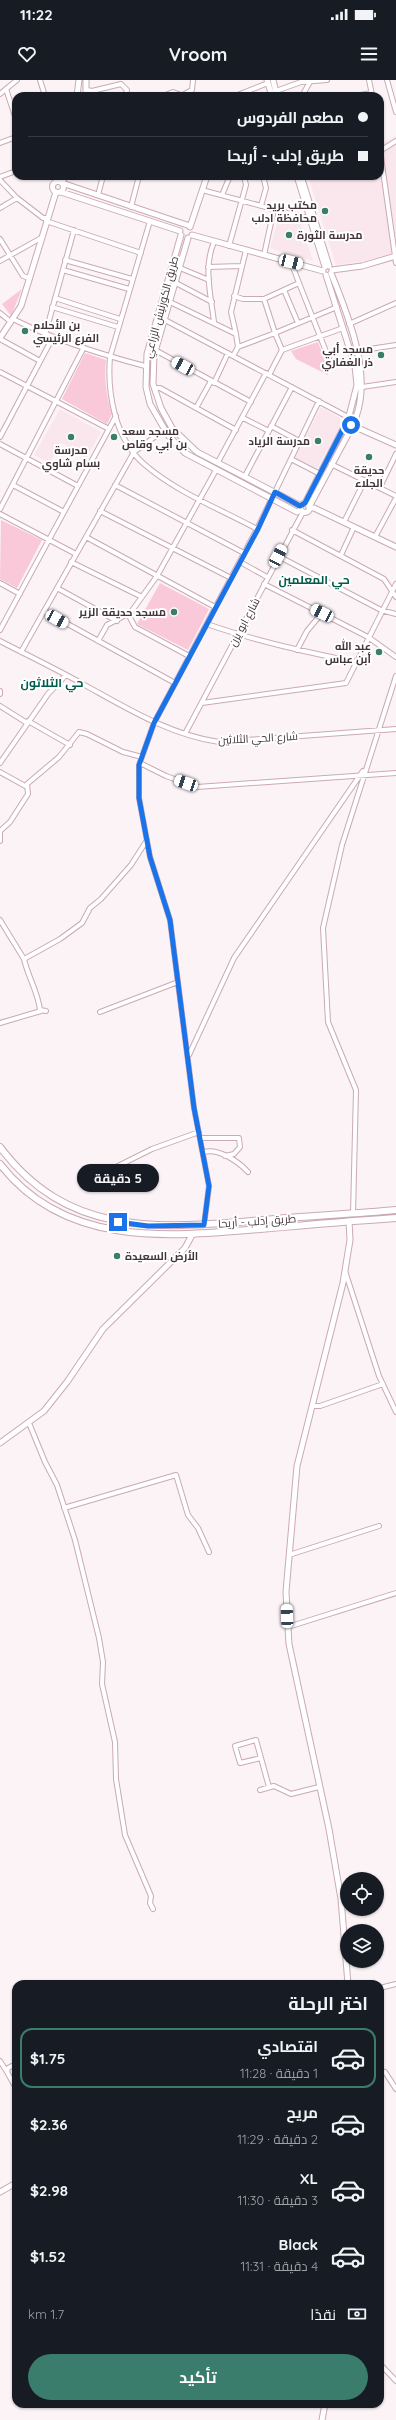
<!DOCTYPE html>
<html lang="ar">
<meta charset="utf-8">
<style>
body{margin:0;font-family:Quicksand,Cairo,sans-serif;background:#20242c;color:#f1f3f6;direction:rtl;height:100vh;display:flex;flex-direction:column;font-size:15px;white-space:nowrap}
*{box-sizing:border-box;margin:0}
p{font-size:13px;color:#9ea1a6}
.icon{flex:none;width:22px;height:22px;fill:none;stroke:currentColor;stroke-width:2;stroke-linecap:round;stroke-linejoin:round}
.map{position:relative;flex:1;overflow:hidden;direction:ltr}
.panel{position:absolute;left:12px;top:1900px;width:372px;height:428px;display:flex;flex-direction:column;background:#171b24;border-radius:12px;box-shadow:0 1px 3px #0004;direction:rtl}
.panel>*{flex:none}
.top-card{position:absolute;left:12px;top:12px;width:372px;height:88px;border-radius:12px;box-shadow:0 1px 3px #0004;direction:rtl;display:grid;align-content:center;height:88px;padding:0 16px;background:#171b24}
.buttons{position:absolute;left:340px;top:1792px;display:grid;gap:8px}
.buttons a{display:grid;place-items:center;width:44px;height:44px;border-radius:50%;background:#171b24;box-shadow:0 1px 3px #0004;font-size:20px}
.end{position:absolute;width:18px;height:18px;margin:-9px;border:5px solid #1a73e8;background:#fff;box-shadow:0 0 0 2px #fff}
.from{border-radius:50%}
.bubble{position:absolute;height:28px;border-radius:14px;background:#171b24;box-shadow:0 1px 3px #0004;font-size:13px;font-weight:700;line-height:28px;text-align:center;direction:rtl}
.car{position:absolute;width:12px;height:24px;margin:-12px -6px;border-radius:5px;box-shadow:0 0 3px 1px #0007;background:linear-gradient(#fff 24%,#345 0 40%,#fff 0 76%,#345 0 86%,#fff 0)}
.top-card b{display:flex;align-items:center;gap:14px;height:38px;font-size:15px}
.top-card b+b{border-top:1px solid #363941}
.top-card i{width:10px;height:10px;background:#f1f3f6}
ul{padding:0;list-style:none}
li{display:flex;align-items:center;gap:12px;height:60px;margin:0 8px 6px;padding:0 8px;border:2px solid transparent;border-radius:12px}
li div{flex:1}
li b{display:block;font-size:15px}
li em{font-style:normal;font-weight:700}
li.current{border-color:#3b7d6d}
li>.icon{width:36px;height:36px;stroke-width:1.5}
h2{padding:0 16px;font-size:18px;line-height:48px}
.pay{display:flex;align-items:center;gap:10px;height:44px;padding:0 16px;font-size:15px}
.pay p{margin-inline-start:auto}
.action{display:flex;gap:8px;margin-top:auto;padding:8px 16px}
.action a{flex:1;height:46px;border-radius:24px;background:#3b7d6d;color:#fff;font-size:16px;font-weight:700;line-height:46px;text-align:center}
.status{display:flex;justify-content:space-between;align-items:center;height:28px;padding:0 20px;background:#171b24;direction:ltr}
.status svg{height:11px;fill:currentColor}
header{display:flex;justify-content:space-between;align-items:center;height:52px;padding:0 16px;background:#171b24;font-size:18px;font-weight:700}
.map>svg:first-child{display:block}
</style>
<div class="status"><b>11:22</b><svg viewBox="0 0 49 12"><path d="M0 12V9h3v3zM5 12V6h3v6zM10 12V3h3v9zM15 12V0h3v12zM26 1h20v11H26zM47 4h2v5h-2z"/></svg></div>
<header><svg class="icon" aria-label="menu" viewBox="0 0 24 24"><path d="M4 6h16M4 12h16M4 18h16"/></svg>Vroom<svg class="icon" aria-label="heart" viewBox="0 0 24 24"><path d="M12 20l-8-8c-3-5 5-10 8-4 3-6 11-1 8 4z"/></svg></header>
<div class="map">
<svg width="396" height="2340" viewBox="0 0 396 2340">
<rect width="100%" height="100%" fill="#fbf3f6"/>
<!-- built -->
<path fill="#f9e7ed" d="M380 47 383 63 396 56V172L365 181 336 185 308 96H380Z
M279 137 300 142 313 181 270 168Z
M321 327 340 338 341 345 317 389 295 378Z
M60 329 101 352 86 379 82 376 83 374 61 363 50 383 34 375Z"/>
<!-- green -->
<path fill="#f9c9da" d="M22 209 11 236 2 224Z
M318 262 328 288V295L296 279 291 271Z
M85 273 106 280C104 299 106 316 112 334L107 344 62 319Z
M1 440 42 460 17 508 0 499Z
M160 503 209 529 188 570 137 544Z"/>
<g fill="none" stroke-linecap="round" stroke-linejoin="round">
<!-- minor casing -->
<g stroke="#cca9b5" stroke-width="6">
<path id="minor" d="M40 0 45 16
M369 0 372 15
M387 0 396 32
M6 9 16 39
M87 10 92 11 121 4 127 10 125 16
M276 11 301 2 327 0
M0 14 17 0
M163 16 173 12 181 15
M181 16 192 10 193 0
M235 16 268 3
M302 16 311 0
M355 16 372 13
M0 63 16 57
M380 70 396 183
M380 71 396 61
M0 97 16 91
M0 100 17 118 43 138H47
M202 110 310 139
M98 115 103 96
M222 115 230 96
M261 126 266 108 263 96
M131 127 139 96
M0 128 17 118
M46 141 141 173
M150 141 110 277C107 313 115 359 144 384 176 412 220 429 257 449
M0 159 23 196 29 198
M214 162C203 187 211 216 214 242
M229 166 246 105 244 96
M264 175 274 129
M65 180 132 199
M0 181 41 158
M208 187 241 186
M180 188 209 200
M63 190 129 209
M176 203 212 222
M299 203 331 284
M284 210 298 243
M234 216 243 219H264
M55 218 120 239
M170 222 236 254 238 267
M52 227 118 247
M0 233 11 242
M13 239C55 260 99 274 145 286
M165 240 348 337
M349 244 396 223
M236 254 231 232 246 170
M45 255 74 150
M0 259 40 281
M155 270 251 322
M282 270 343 248
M357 271 396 265
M233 276 238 267 275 253 264 219 299 203 291 182
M0 292 109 349
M269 295 282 270 275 253 337 227
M214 303 228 273
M362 307 396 302
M154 308H160L236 350
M196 328 211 301
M243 338 269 351
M271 346 299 361
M0 357 53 257
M0 364 78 406
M291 379 320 394
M218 382 266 293
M331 384 396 416
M245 396 292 307
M13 405 64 432
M115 405 244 473
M380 407 396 374
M0 429 83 269
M100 431 231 498
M0 434 76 474
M344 442 365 400
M292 450 384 499 396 517
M86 457 215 527
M375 457 396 418
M341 475 354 447
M278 476 381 530 396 534
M71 482 142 517
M240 482 267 497
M0 503 20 514
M264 504 368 557 396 577
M57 508 117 541
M44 531 175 603
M128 534 135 547 189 576
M207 544C255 561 305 572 356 582
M0 550 116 336
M0 561C27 575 54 588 81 603 125 627 169 655 219 662L396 649
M98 561 107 545 131 532 157 496 216 390
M297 570 307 551 322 533
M21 572 134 372 164 350
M0 611V614
M202 623 346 603 396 504
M0 626 27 643
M28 641 70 665
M186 652 303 432
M0 683 48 614 66 595
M140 683 166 696 197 707 396 693
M0 692 27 707
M0 751 10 742 28 714 27 704 59 677 79 652 87 654 123 672 142 677
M0 753V761
M0 840 24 879 60 859 82 843 90 828 101 819 131 785 147 760
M24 879C28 897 38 912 40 930L46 931
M100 932 178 902
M0 943 41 931
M189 975 234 878 363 691
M200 1058H239L240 1067 234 1074 225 1076
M204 1072C219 1068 239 1082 248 1092
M88 1101 152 1069 199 1052
M353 1134 356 1010 328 942 323 848 342 765 396 596
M204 1145 209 1106 194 1028 170 840 150 777 139 718V685L154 643 257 449 319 321
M345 1191 379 1296 396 1332
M313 1326H320L383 1304
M29 1343 45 1382 57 1405 75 1460 99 1558 103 1582 102 1604 115 1662 116 1699 125 1755 151 1816 150 1823 153 1829
M64 1428 176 1395 188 1435 198 1448 209 1472
M289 1475 379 1446
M288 1547 396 1513
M261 1678 240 1683 235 1666 256 1660 269 1707
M260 1710 274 1706 291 1714 319 1707
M380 1908 396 1904
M0 1981 7 1992
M16 1984 8 1988 7 1992 16 2008
M380 1991 385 1992 396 2009
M380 2284 396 2301"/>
</g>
<!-- tertiary casing -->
<g stroke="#cca9b5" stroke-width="7">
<path id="tertiary" d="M86 0V16
M267 0 272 16
M273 0 277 16
M77 16 79 0
M65 96 62 103 187 145
M297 96 325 187
M301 96 329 186
M52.5 107a5.5 5.5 0 1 1 11 0a5.5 5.5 0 1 1-11 0Z
M61 112 180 151
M190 147 207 96
M181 155 147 274 146 307 150 324 168 355 185 373 297 432 301 430
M192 155 323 191
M188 158 154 275 153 304 161 328 172 348 197 372 301 426
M332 190 362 186 396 176
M331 193C348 235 372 293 356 337
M326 195 355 286 357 305 349 336
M0 258 21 226 56 112
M354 344 360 349 396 365
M305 423 347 341
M300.5 428a4.5 4.5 0 1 1 9 0a4.5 4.5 0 1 1-9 0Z
M309 427 353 345
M309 428H314L396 467
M0 1363 44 1331 67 1302 103 1249 185 1168 192 1155
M348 1904 341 1819 329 1749 289 1564 286 1512 297 1386 343 1203 350 1160 349 1141
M0 2112 16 2103
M322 2340 325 2324"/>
</g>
<!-- primary casing -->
<g stroke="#cca9b5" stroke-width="8">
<path id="primary" d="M0 1067C69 1159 161 1148 263 1140 307 1136 352 1134 396 1130
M0 1084C64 1167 167 1157 260 1149 305 1145 351 1141 396 1138"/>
</g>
<!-- minor -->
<use href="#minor" stroke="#fff" stroke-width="4"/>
<!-- tertiary -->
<use href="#tertiary" stroke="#fff" stroke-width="5"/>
<!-- primary -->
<use href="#primary" stroke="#fff" stroke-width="6"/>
</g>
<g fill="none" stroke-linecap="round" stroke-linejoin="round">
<!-- route -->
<path stroke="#1a73e8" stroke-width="5" d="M118 1142 148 1146 204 1145 209 1106 194 1028 170 840 150 777 139 718V685L154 643 258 449 275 412 300 426 305 423 347 341 351 345"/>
</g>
<!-- markers -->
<g fill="#3b7d6d" stroke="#fff" stroke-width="1.5">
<circle cx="325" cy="131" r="4"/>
<circle cx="289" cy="155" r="4"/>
<circle cx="25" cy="251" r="4"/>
<circle cx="381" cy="275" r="4"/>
<circle cx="71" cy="357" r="4"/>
<circle cx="114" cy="357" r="4"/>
<circle cx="318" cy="361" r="4"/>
<circle cx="369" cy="377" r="4"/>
<circle cx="174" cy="532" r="4"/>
<circle cx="379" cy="572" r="4"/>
<circle cx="117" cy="1176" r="4"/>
</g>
<g text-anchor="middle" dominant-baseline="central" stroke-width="4" stroke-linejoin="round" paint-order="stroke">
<!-- poi labels -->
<g font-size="11" font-weight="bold" fill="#43353a" stroke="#fff" text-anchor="end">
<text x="317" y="125">مكتب بريد<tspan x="317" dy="13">محافظة ادلب</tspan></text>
<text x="297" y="155" text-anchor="start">مدرسة الثورة</text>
<text x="33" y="245" text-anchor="start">بن الأحلام<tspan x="33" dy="13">الفرع الرئيسي</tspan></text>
<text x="373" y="269">مسجد أبي<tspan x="373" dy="13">ذر الغفاري</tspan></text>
<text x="122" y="351" text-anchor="start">مسجد سعد<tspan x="122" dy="13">بن أبي وقاص</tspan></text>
<text x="310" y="361">مدرسة الرياد</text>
<text x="71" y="370" text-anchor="middle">مدرسة<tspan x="71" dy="13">بسام شاوي</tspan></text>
<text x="369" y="390" text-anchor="middle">حديقة<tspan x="369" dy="13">الجلاء</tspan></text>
<text x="166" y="532">مسجد حديقة الزير</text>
<text x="371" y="566">عبد الله<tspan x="371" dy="13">أبن عباس</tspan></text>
<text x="125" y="1176" text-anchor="start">الأرض السعيدة</text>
</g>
<!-- street labels -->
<g font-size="11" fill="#43353a" stroke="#fff">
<text transform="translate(161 227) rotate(-75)">طريق الكورنيش الزراعي</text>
<text transform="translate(244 542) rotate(-62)">شارع ابو يزن</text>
<text transform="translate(258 658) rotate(-3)">شارع الحي الثلاثين</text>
<text transform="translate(257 1141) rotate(-4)">طريق إدلب - أريحا</text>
</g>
<!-- neighbourhood labels -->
<g font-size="12" font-weight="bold" fill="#005b4b" stroke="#fff">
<text x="314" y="499">حي المعلمين</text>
<text x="52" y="602">حي الثلاثون</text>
</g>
</g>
</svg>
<div class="buttons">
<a><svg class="icon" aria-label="locate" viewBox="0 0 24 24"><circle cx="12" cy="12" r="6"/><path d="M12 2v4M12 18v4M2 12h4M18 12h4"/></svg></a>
<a><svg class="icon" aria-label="layers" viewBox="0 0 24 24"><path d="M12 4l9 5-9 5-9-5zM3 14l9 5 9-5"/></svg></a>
</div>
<i class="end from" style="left:351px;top:345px"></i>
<i class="end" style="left:118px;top:1142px"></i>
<div class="bubble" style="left:77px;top:1084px;width:82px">5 دقيقة</div>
<i class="car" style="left:291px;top:182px;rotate:104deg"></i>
<i class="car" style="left:183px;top:286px;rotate:299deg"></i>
<i class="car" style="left:278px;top:476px;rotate:27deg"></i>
<i class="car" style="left:322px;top:533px;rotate:297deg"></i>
<i class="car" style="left:57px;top:539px;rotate:119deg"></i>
<i class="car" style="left:186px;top:703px;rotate:289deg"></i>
<i class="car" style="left:287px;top:1536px;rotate:358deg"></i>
<div class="top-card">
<b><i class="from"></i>مطعم الفردوس</b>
<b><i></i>طريق إدلب - أريحا</b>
</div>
<section class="panel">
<h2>اختر الرحلة</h2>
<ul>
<li class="current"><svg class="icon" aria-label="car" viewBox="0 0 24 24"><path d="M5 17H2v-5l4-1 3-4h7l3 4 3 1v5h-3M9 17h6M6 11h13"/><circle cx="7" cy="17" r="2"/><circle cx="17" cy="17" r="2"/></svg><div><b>اقتصادي</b><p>1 دقيقة · 11:28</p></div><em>$1.75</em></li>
<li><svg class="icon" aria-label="car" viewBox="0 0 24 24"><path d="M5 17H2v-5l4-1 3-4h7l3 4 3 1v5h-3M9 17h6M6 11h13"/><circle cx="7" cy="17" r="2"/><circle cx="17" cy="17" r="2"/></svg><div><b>مريح</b><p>2 دقيقة · 11:29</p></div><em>$2.36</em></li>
<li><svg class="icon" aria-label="car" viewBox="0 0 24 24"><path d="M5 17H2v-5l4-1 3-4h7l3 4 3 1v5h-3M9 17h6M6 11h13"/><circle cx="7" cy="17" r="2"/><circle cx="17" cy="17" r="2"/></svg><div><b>XL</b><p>3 دقيقة · 11:30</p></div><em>$2.98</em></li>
<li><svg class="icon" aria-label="car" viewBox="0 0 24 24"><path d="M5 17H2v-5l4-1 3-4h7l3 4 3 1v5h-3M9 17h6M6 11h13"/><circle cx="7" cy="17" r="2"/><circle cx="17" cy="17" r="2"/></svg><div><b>Black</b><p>4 دقيقة · 11:31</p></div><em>$1.52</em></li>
</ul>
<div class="pay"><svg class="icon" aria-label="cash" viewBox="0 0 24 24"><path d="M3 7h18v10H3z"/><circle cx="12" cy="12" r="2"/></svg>نقدًا<p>1.7 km</p></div>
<div class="action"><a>تأكيد</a></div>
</section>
</div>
